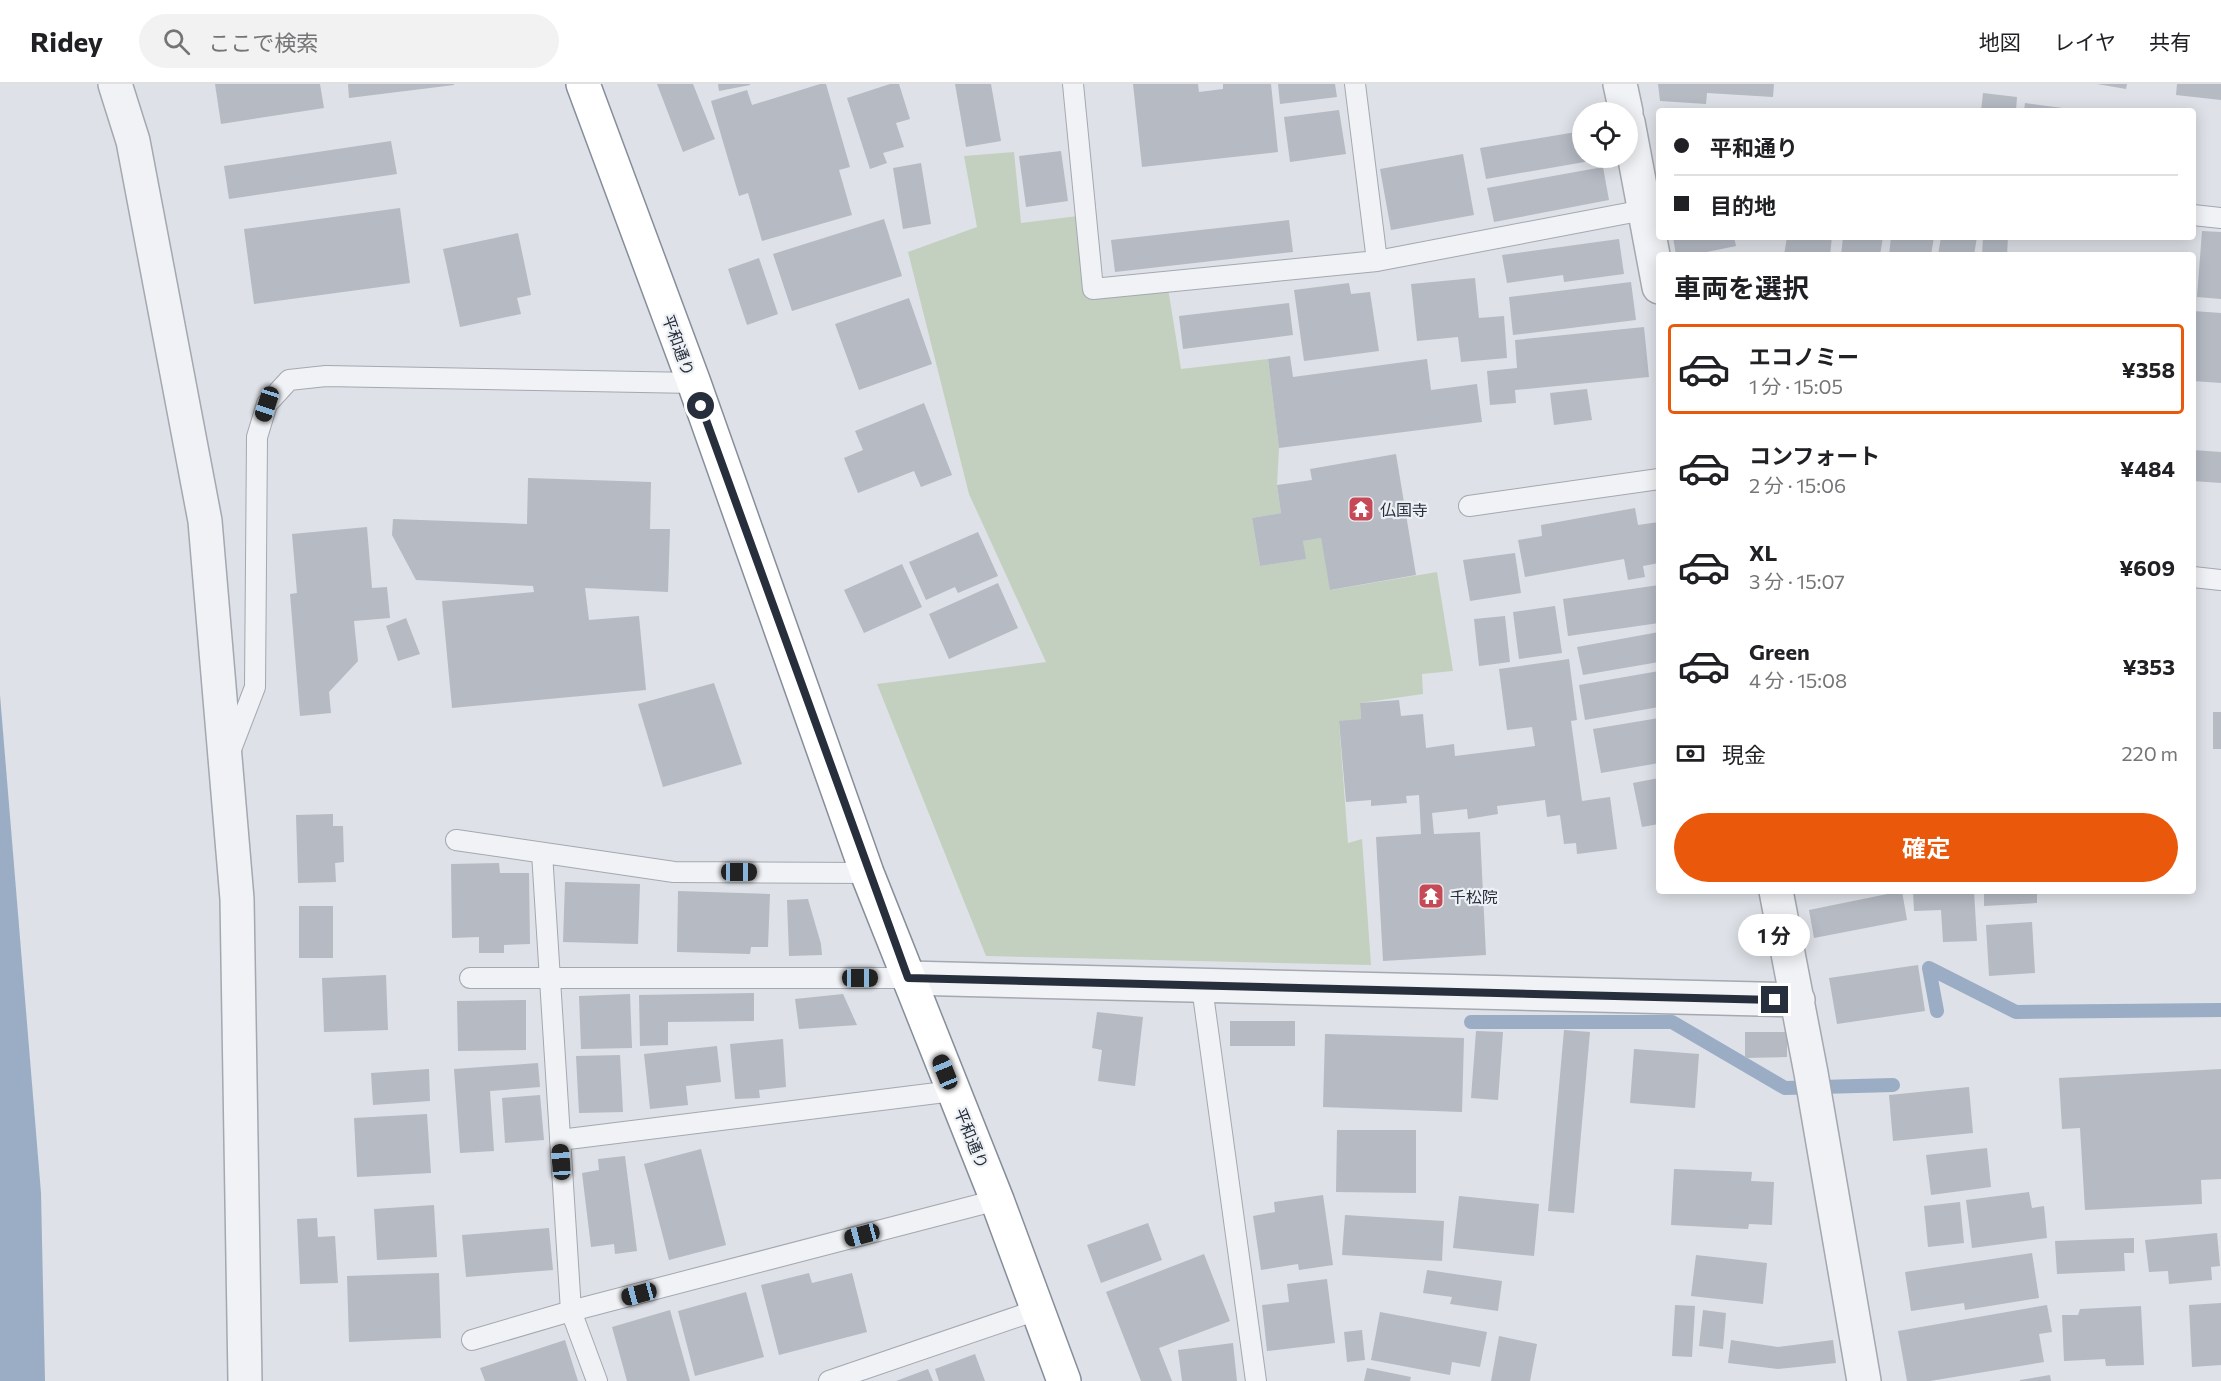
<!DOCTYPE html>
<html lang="ja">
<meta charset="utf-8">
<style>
body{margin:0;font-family:Commissioner,"Noto Sans JP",sans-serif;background:#f2f2f2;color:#202124;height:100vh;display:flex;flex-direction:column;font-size:22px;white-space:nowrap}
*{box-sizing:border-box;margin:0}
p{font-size:20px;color:#757577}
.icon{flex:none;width:33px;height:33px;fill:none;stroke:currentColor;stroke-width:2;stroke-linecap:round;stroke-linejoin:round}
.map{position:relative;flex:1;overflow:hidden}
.details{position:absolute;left:1656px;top:168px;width:540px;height:642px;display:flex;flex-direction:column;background:#fff;border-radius:6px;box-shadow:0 3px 15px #0003}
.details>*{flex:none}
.hud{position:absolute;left:1656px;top:24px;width:540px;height:132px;border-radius:6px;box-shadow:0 3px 15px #0003;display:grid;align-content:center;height:132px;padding:0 18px;background:#fff}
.tools{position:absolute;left:1572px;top:18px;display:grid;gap:12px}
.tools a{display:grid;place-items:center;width:66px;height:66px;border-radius:50%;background:#fff;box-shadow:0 3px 15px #0003;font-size:30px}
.end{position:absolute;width:27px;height:27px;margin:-14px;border:8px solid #282f3c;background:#fff;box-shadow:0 0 0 3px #fff}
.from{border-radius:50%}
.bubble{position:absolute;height:42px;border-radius:21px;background:#fff;box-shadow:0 3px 15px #0003;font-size:20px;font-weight:700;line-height:42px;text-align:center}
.car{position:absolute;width:18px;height:36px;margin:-18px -9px;border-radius:8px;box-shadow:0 0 4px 2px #0007;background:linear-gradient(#222 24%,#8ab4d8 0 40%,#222 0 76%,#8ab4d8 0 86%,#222 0)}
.hud b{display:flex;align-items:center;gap:21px;height:57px;font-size:22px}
.hud b+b{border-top:2px solid #e0e0e0}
.hud i{width:15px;height:15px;background:#202124}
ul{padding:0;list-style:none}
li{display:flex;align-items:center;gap:18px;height:90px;margin:0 12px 9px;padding:0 6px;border:3px solid transparent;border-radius:6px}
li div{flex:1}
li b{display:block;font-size:22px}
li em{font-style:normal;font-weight:700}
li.current{border-color:#ea580c}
li>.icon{width:54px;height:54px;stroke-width:1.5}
h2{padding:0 18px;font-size:27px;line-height:72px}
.pay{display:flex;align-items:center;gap:15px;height:66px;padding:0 18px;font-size:22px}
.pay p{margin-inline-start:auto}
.cta{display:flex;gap:12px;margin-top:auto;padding:12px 18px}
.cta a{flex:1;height:69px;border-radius:36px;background:#ea580c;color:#fff;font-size:24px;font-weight:700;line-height:69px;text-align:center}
header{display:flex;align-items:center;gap:36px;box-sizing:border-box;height:84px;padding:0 30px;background:#fff;border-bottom:2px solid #e0e0e0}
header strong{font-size:28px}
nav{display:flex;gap:33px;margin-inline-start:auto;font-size:21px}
.search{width:420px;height:54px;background:#f2f2f2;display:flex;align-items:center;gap:15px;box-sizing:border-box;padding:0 21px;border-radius:33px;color:#757577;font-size:22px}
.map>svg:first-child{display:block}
</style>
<header>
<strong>Ridey</strong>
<div class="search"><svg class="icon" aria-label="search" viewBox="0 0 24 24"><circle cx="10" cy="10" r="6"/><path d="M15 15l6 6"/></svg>ここで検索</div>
<nav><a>地図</a><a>レイヤ</a><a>共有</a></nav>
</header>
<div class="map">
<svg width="2221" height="1297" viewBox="0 0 2221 1297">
<rect width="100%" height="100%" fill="#dee1e7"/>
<!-- green -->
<path fill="#c3d0bf" d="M1014 68 1021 139 1086 131 1093 205 1167 198 1181 285 1268 275 1279 364 1277 401 1281 429 1252 434 1260 482 1305 475 1303 457 1321 454 1331 506 1437 488 1453 587 1422 590 1423 610 1360 619 1361 635 1339 638 1348 759 1362 755 1371 881 986 872 877 600 1046 578 969 410 908 168 977 143 964 72Z"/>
<!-- water -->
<path fill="#9aadc5" d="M0 611 41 1109 45 1297H0Z"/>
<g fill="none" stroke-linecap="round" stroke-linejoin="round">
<!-- stream -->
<path stroke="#9aadc5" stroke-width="14" d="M1937 927 1929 884 2016 928 2221 926
M1471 938H1672L1785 1004 1893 1001"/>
</g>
<!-- building -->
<path fill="#b5bac3" d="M215 0H320L324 24 221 40Z
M348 0H454V1L349 14Z
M657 0H693L715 55 683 68Z
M718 0H750V1L719 7Z
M820 0H826L850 83 839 86 852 131 762 157 748 109 739 112 711 17 747 6 752 21Z
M890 0H899L910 35 896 39 904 63 883 69 887 79 870 85 847 14Z
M955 0H991L1001 57 966 63Z
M1133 0H1198L1199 8 1223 5V0H1271L1278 68 1142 83Z
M1278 0H1335L1337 13 1280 20Z
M1658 0H1774L1773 13 1707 9 1706 20 1660 17Z
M2097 0H2127L2126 5Z
M2177 0H2221V16L2176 11Z
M1983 9 2017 13 2016 27H1981Z
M2025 19 2078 26V27H2024Z
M1339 26 1346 70 1290 78 1284 33Z
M1582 47V74H1596V76L1486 95 1480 64Z
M391 57 397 90 229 115 224 82Z
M1061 67 1068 117 1026 123 1019 72Z
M1463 70 1474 131 1391 146 1380 85Z
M921 79 931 140 903 145 893 84Z
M1603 83 1609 116 1494 138 1487 104Z
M400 124 410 199 254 220 244 145Z
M884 135 902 192 792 227 773 170Z
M1289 136 1293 168 1115 188 1111 156Z
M2202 147 2221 148V215L2197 213Z
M518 149 531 211 517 214 521 230 460 243 443 165Z
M1673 153H1734L1736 162 1692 171H1676Z
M1787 153H1832L1830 171H1784Z
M1843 153H1883L1880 171H1841Z
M1891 153H1934L1931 171H1889Z
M1941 153H1977L1974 171H1938Z
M1983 153H2008L2007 171H1982Z
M1619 155 1624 190 1564 198 1563 191 1507 199 1502 171Z
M759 174 778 230 747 241 728 185Z
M1475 194 1479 234 1504 232 1507 274 1461 278 1458 253 1417 257 1411 200Z
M1631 198 1636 236 1513 251 1509 213Z
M1349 199 1351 210 1370 208 1379 267 1304 277 1294 206Z
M909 214 932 280 859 306 835 240Z
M1289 219 1293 251 1183 265 1179 232Z
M2193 227 2221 229V299L2193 297Z
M1644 243 1649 293 1515 306 1516 319 1490 321 1487 287 1517 284 1515 256Z
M1290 272 1293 293 1427 275 1431 306 1477 300 1482 338 1279 364 1268 275Z
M1587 305 1592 336 1554 341 1550 309Z
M924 319 952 391 921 403 914 387 858 409 844 374 863 366 855 347Z
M2193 366 2221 368V399L2193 397Z
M1396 370 1416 491 1330 506 1321 454 1303 457 1306 475 1260 482 1252 434 1281 429 1277 401 1312 396 1310 385Z
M528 394 651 398 650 445H670L668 508 585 504 589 536 639 532 646 606 452 624 442 517 534 508 533 502 416 496 392 451 393 435 527 440Z
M1635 424 1638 441 1659 438V479L1643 482 1645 493 1628 496 1624 475 1525 493 1518 456 1542 452 1541 441Z
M367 443 372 504 387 503 390 534 354 537 358 577 329 608 331 629 300 632 290 510 297 509 292 450Z
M978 448 998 492 958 509 955 503 926 516 909 478Z
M1515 469 1521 509 1470 517 1463 476Z
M902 480 922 523 864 549 844 506Z
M998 499 1018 544 949 575 929 530Z
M1659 501V539L1568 552 1563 515Z
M1555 522 1562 569 1519 575 1513 528Z
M1505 532 1510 578 1479 582 1474 535Z
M406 534 420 570 398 577 386 542Z
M1659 548V578L1583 591 1577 563Z
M1569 575 1577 636 1571 637 1582 717 1610 713 1617 765 1577 770 1576 759 1564 760 1560 731 1547 733 1545 716 1497 722 1498 730 1468 735 1467 725 1432 729 1434 750 1480 748 1486 871 1383 877 1376 753 1421 750 1419 711 1406 712 1407 719 1371 722V716L1346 718 1339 637 1361 635 1360 619 1399 616 1401 632 1423 630 1426 664 1454 660 1455 672 1535 662 1532 643 1507 646 1499 585Z
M1659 587V623L1585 636 1579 601Z
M714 599 742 680 663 703 638 620Z
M2213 628H2221V665H2213Z
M1659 634V679L1601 689 1593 645Z
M1659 694V740L1642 743 1633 699Z
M333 730V742H343L344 778 335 779 336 798 298 799 296 731Z
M499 779 500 789H529L530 860 504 861V869H479V853L452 854 451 780Z
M565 798 640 800 638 860 563 858Z
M678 807 770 810 768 863H751L750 870 677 868Z
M1902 807 1907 836 1814 854 1809 826Z
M1913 807H1974L1977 857 1943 858 1941 826 1914 827Z
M1984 807H2037V819L1984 822Z
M808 815 821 860 822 871 789 872 787 816Z
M299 822H333V874H299Z
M2032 838 2035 889 1989 892 1986 841Z
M1918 881 1925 927 1837 940 1829 894Z
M386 891 388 946 324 948 322 894Z
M754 909V937L668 938V961L640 962 639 911Z
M630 910 632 964 581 965 579 912Z
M843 910 857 941 799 945 795 915Z
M526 916V966L458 967 457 917Z
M1097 928 1143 933 1135 1002 1098 997 1102 966 1092 964Z
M1230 937H1295V962H1230Z
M1564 946 1590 948 1574 1129 1548 1127Z
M1476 947 1503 948 1498 1016 1471 1014Z
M1745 948H1787V973L1745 974Z
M1325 950 1464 954 1462 1028 1323 1023Z
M783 955 786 1003 759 1006 760 1014 735 1015 730 960Z
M717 962 721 998 686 1002 688 1021 650 1025 644 970Z
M1634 965 1699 970 1695 1024 1630 1019Z
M620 971 623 1028 579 1029 576 972Z
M538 979 540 1003 490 1007 494 1067 460 1069 454 985Z
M429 985 430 1017 373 1021 371 989Z
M2221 985V1095L2201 1096 2202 1120 2085 1126 2080 1044 2062 1045 2059 994Z
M1969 1003 1973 1049 1893 1057 1889 1011Z
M540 1011 544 1056 505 1059 502 1014Z
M427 1030 431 1089 357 1093 354 1034Z
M1337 1046H1416V1109L1336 1108Z
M1987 1064 1991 1103 1931 1111 1926 1071Z
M701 1065 726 1161 669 1176 644 1080Z
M625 1072 637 1167 615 1170 614 1160 591 1163 582 1089 599 1086 598 1075Z
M1674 1085 1752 1088 1751 1097 1774 1098 1772 1141 1749 1140 1748 1145 1671 1141Z
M2029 1108 2032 1124 2044 1122 2047 1154 1972 1164 1966 1116Z
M1323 1111 1333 1181 1299 1186 1298 1180 1261 1186 1253 1132 1275 1128 1274 1118Z
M1459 1112 1539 1120 1534 1172 1453 1164Z
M1960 1118 1964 1159 1928 1163 1924 1122Z
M434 1121 437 1173 377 1176 374 1125Z
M1345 1131 1444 1137 1442 1177 1342 1171Z
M317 1134 318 1153 335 1152 338 1199 300 1200 297 1135Z
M1148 1139 1162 1176 1101 1199 1087 1161Z
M549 1144 553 1186 466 1193 462 1151Z
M2217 1149 2220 1182 2211 1183 2212 1196 2169 1200 2168 1187 2149 1188 2145 1156Z
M2134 1154V1169H2124L2125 1187 2057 1190 2055 1157Z
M2032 1169 2039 1214 1965 1226 1964 1219 1911 1227 1905 1188Z
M1204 1170 1230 1237 1159 1264 1172 1297H1141L1106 1208Z
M1696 1171 1767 1179 1763 1220 1691 1212Z
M1427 1186 1502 1197 1498 1227 1450 1220 1452 1213 1423 1209Z
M439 1189 441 1254 349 1258 347 1192Z
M809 1189 812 1199 852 1189 867 1248 779 1271 761 1201Z
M1327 1195 1335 1259 1267 1267 1262 1221 1289 1218 1287 1200Z
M746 1208 764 1273 695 1292 678 1227Z
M2221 1219V1281L2192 1283 2189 1221Z
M1675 1221 1695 1222 1692 1273 1672 1272Z
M2047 1221 2052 1248 2039 1250 2044 1278 1930 1297H1907L1898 1247Z
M2141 1222 2144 1281 2106 1282 2105 1275 2064 1277 2062 1231H2078L2080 1225Z
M670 1226 690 1297H627L612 1243Z
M1703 1226 1726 1229 1723 1265 1699 1262Z
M1380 1228 1487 1248 1480 1283 1452 1278 1450 1291 1371 1276Z
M1362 1246 1365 1276 1347 1278 1344 1248Z
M1499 1252 1537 1260 1530 1297H1491Z
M565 1256 578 1297H485L480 1284Z
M1731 1256 1778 1263 1833 1256 1836 1279 1778 1285 1728 1279Z
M1233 1259 1237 1297H1182L1178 1266Z
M975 1270 985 1297H939L935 1285Z
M1367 1284 1411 1293 1410 1297H1364Z
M928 1285 933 1297H896Z
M2050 1291 2051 1297H2020V1296Z"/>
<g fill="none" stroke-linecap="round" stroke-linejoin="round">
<!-- service casing -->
<g stroke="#a4a8b0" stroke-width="22">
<path id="service" d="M1073 0 1093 205 1377 177 1644 126
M1355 0 1377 177
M2193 131 2221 134
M1469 422 1659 395
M2193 493 2221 496
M230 668 255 603 257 353 267 320 289 296 326 292 694 299
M456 756 674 788 867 789
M542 769 571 1227 597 1297
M470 894H908
M1202 903 1256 1297
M560 1056 953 1007
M472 1256 571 1227 997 1116
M829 1297 1037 1226"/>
</g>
<!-- minor casing -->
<g stroke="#a4a8b0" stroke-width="36">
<path id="minor" d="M115 0 133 57 205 437 237 815 245 1297
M1620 0 1626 28
M1628 38 1659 203
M1776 807 1811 989 1864 1297
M908 894 1798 916"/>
</g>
<!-- trunk casing -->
<g stroke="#868e9c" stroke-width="36">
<path id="trunk" d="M583 0 694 299 867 789 997 1116 1064 1297"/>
</g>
<!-- service -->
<use href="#service" stroke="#f0f2f5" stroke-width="20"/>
<!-- minor -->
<use href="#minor" stroke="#f0f2f5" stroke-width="33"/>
<!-- trunk -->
<use href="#trunk" stroke="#fff" stroke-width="33"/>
</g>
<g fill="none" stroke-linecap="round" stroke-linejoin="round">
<!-- route -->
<path stroke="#282f3c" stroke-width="8" d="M701 322 908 894 1775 916"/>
</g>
<!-- icons -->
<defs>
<g id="temple-square" transform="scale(1.35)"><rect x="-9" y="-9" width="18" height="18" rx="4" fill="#c54956" stroke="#edf0f4"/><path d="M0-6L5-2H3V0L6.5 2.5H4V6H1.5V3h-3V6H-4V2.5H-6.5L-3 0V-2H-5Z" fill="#fff"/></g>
</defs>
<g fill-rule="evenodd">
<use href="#temple-square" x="1361" y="425"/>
<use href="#temple-square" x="1431" y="812"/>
</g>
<g text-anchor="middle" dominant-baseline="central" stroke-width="4.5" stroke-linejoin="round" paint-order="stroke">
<!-- street labels -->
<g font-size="16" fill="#282f3c" stroke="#edf0f4">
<text transform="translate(679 261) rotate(70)">平和通り</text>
<text transform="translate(972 1054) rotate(68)">平和通り</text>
</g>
<!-- poi labels -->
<g font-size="16" fill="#282f3c" stroke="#edf0f4" text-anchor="start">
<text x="1380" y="425">仏国寺</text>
<text x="1450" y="812">千松院</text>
</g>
</g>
</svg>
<div class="tools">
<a><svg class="icon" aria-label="locate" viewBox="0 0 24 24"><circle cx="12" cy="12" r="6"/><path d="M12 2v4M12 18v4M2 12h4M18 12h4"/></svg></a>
</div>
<i class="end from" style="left:701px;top:322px"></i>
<i class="end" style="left:1775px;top:916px"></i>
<div class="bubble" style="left:1738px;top:830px;width:72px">1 分</div>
<i class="car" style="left:267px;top:320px;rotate:198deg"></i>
<i class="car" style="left:739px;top:788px;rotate:90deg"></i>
<i class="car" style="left:860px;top:894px;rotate:90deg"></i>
<i class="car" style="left:945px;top:988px;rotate:338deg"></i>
<i class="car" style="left:561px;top:1078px;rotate:356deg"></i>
<i class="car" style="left:862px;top:1151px;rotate:255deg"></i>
<i class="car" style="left:639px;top:1210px;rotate:255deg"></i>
<div class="hud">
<b><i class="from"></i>平和通り</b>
<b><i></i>目的地</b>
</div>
<section class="details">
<h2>車両を選択</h2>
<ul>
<li class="current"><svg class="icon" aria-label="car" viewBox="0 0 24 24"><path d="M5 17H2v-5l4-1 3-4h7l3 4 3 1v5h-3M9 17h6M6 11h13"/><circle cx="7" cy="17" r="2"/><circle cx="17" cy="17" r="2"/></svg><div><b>エコノミー</b><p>1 分 · 15:05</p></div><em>¥358</em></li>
<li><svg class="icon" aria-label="car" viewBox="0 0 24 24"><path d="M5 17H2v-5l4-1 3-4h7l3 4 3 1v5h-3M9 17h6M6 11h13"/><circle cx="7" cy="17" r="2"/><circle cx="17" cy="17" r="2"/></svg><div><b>コンフォート</b><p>2 分 · 15:06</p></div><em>¥484</em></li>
<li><svg class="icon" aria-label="car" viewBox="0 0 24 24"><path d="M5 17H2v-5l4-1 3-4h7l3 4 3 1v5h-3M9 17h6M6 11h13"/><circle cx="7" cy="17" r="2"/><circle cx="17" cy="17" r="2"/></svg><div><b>XL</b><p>3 分 · 15:07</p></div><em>¥609</em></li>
<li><svg class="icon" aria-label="car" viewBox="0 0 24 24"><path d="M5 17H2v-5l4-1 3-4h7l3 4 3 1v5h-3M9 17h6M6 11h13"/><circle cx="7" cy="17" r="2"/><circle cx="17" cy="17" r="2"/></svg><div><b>Green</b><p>4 分 · 15:08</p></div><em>¥353</em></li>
</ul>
<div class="pay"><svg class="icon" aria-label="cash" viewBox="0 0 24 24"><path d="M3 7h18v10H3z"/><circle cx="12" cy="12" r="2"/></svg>現金<p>220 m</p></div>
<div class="cta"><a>確定</a></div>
</section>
</div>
